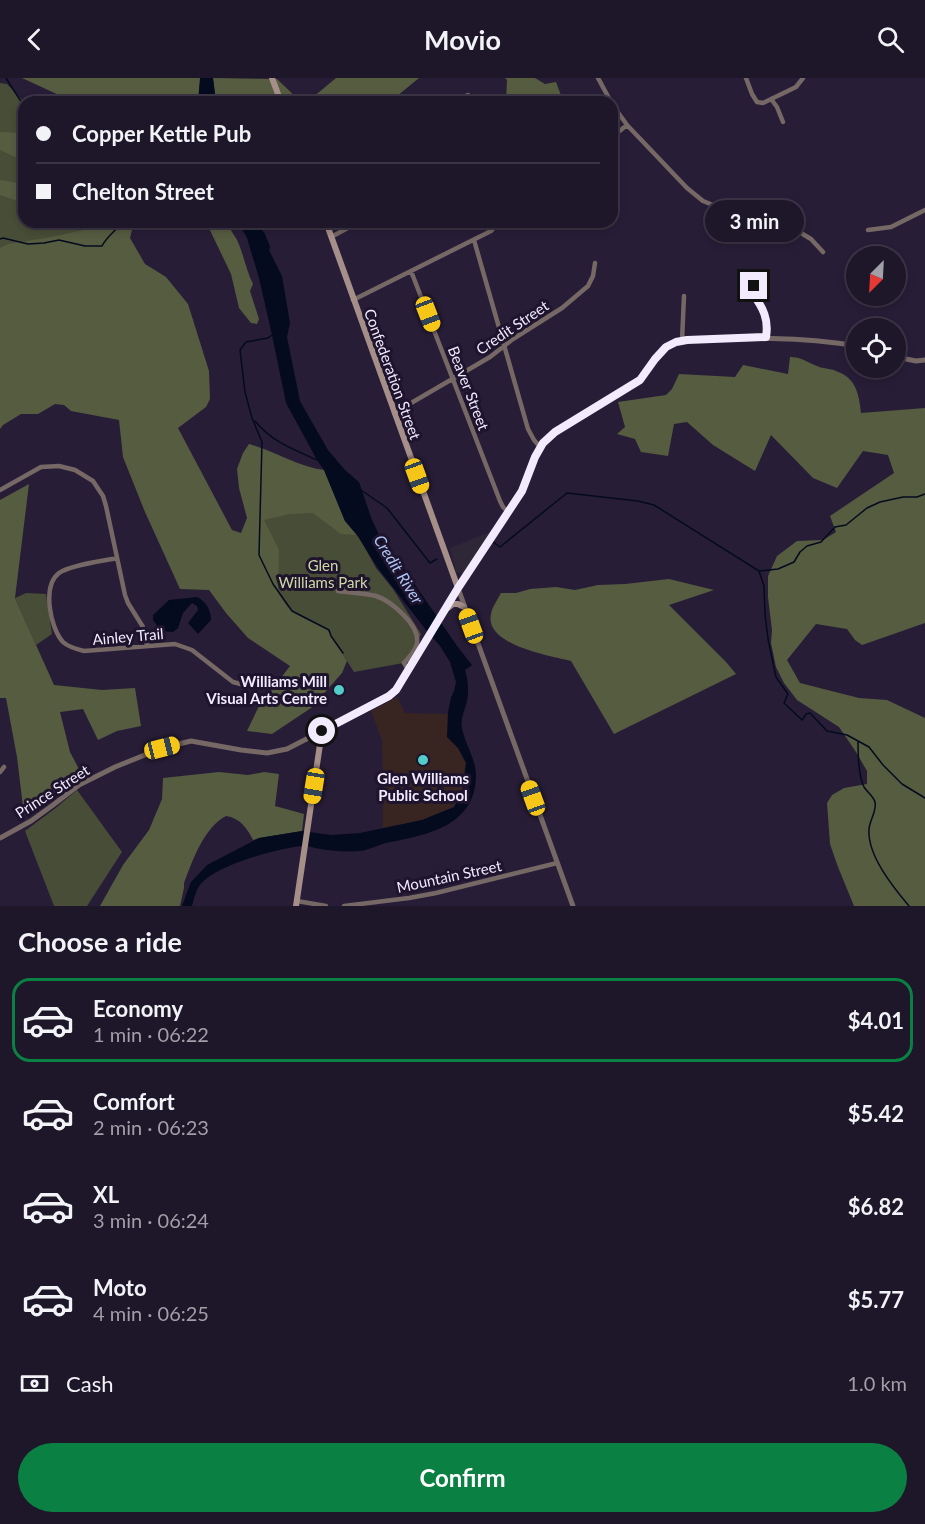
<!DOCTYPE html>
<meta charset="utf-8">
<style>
body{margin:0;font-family:Lato,sans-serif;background:#261f31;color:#f1f3f6;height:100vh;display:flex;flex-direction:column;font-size:22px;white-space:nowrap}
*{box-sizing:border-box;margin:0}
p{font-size:20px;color:#a19fa8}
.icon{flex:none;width:33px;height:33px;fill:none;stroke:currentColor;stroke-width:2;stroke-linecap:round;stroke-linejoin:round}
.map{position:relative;height:828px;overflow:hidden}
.sheet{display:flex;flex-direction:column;background:#1e1629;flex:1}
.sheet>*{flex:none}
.banner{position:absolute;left:18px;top:18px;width:600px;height:132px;border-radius:18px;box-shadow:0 3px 9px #0003,0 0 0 2px #3c3546;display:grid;align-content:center;height:132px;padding:0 18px;background:#1e1629}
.needle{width:39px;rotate:204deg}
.buttons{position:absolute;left:846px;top:168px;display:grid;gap:12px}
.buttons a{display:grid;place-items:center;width:60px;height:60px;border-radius:50%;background:#1e1629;box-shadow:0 3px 9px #0003,0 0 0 2px #3c3546;font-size:30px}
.end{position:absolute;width:27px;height:27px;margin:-14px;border:8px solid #f1ebfd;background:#111;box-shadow:0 0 0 3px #111}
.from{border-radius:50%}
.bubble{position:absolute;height:42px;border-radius:21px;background:#1e1629;box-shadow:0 3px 9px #0003,0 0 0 2px #3c3546;font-size:20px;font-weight:700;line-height:42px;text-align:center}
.car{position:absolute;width:18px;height:36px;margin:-18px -9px;border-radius:8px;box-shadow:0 0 4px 2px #0007;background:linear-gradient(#f5c518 24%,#345 0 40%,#f5c518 0 76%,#345 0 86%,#f5c518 0)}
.banner b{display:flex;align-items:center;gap:21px;height:57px;font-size:22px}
.banner b+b{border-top:2px solid #3c3546}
.banner i{width:15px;height:15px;background:#f1f3f6}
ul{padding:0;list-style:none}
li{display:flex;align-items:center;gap:18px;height:84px;margin:0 12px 9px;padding:0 6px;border:3px solid transparent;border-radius:18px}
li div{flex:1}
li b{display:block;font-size:22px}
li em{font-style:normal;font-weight:700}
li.active{border-color:#0b8043}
li>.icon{width:54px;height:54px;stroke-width:1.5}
h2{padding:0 18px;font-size:27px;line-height:72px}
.pay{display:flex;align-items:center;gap:15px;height:66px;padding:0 18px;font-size:22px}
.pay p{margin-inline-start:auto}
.cta{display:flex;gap:12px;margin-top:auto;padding:12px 18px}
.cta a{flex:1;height:69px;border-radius:36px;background:#0b8043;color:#fff;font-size:24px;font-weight:700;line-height:69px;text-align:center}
header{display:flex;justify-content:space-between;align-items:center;height:78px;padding:0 18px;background:#1e1629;font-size:27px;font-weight:700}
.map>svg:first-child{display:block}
</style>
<header><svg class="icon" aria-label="back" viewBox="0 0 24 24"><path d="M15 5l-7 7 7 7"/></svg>Movio<svg class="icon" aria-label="search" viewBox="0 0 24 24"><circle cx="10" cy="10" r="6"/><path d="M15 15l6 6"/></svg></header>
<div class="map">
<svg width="925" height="828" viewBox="0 0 925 828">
<rect width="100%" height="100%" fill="#281d37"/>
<!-- commercial -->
<path fill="#2d2737" d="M490 454 463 496 456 494 450 470Z"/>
<!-- education -->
<path fill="#382521" d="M397 619 405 635 449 636 447 659 458 670 466 685 464 702 462 714 454 729 422 742 383 750 382 662 371 633Z"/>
<!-- green -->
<path fill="#484d37" d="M0 5 7 6 24 24V144H109L0 229Z
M260 429 323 433 359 459 376 490 393 511 421 556 409 584 354 594 327 551 302 539 287 528 270 501Z
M26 515 46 516 52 556 36 567 15 520Z
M77 712 122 774 87 828H54L25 753 57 729Z"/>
<!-- forest -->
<path fill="#565c40" d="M22 0H200V3L198 24H74Z
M213 0 277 1 301 24H216Z
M336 0H419L391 23 304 24 318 15Z
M505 0H535L545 6 556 4 562 20 558 24H506L507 2Z
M0 54 24 55V83L0 72Z
M0 102 24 106V125L0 117Z
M81 144H134L130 160 145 186 166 199 188 226 209 293 210 321 206 329 178 350 232 452 241 455 247 440 239 410 237 391 243 375 249 366C274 373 299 389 324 392L345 443 357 457 341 456 313 435 290 436 264 442 279 472 278 514 287 528 302 539 327 551 347 583 342 595 311 630 272 656 247 653 258 630 290 588 248 560 226 535 209 512 180 511 145 434 123 379 119 342 71 333 64 327 55 326 38 336H21L3 347 0 351V170L8 166 52 159 88 151V147Z
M206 144H229C229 152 234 156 237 162 244 177 246 192 253 206L250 213 259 241 257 246 251 245 239 230 231 196Z
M790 279C801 279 807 284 817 288 823 291 830 290 836 293 856 300 859 316 861 335L925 330V545L862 567 855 562 847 551 816 546 787 582 800 605 859 620 887 622 925 640V828H854L838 789 830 766 827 725 832 717 844 710 867 706V693L856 674 839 649 797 622 784 605 776 589 771 565 772 552 768 519V498L777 478 797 463 823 462 836 454 830 438 894 395 888 377 863 373 837 410 813 400 771 357 755 393 713 367 687 344 674 346 668 378 641 374 635 361 617 356 625 349 618 324 666 317 672 311 679 296 735 299 743 287 788 296Z
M29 406 15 520 54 607 102 612 135 610 141 648 117 653 98 662 83 631 60 634 70 674 81 695 51 721 24 737 17 679 6 620H0V422Z
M669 501 714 512 669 527 726 584 736 596 614 656 571 583C550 578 484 567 491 536 492 529 498 521 501 515H516L530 511 556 509 575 512 598 507 625 506Z
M219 694 248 697 264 694 279 696 275 728 304 736 302 753 259 760 253 762C247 750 240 740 226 738 204 749 192 784 184 805V810L180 828H100L123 787 149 752 162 721 163 700Z"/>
<!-- water -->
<path fill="#040b1e" d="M200 0H213L216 24H198Z
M238 144H251L266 166 282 198 290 245 287 259 300 323 328 372 345 392 359 404 372 442 383 465 403 489 457 568 472 587 465 592C468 600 469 614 467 623 465 632 460 641 462 650 465 666 476 681 476 698 475 749 426 757 386 765 377 767 370 772 360 773 346 774 329 773 315 770 311 769 306 767 301 768 277 771 215 787 200 807 196 812 194 821 192 828H182L191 804 207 787 259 760 302 753 331 757 360 755 422 742 454 729 462 714 466 685 458 670 447 659 448 634 451 619 454 613 456 604 450 584 440 568 426 552 377 489 357 457 345 443 324 392 317 382 286 325 272 257 259 200 247 160Z
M197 519C206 523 211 532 211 542L198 556 188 545 198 532 197 528 192 525 183 535 178 550 173 554 161 553 153 542V537L169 522Z"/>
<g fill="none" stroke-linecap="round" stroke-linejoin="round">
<!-- stream -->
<path stroke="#040b1e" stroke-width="1.5" d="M6 0 20 22 24 25
M0 161 3 160 28 166 44 165 59 162 85 168H102C107 158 116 153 122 144
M272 257 268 260 246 264 240 272 245 314 252 340 262 364 259 477 273 506 292 533 329 552 331 558 343 575
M255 343C272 364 293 371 317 382
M361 412 387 430 430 485 437 481
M493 464 500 469 567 415 638 423 654 427 759 493 778 491 794 484 800 474 807 468 821 464 835 449 846 447 867 430 880 424 903 419H917L925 416
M759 493 764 508 765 536 768 561 776 599 788 616 784 625 802 642 806 636 810 635 827 653 847 657 869 669 883 687 902 706 925 720
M858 663C858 676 858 698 864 709 868 715 873 718 875 724 877 733 870 741 869 751 867 777 893 809 909 828"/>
<!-- river -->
<path stroke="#040b1e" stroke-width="8" d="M249 144 261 157 266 169"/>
<!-- minor -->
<path stroke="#766865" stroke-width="4.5" d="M598 0 611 24
M746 0 752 16 757 24 763 25 796 9 803 0
M771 21 777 29 783 44
M461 24 463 19 468 17 472 20 473 24
M612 26 627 47 687 110 703 123 725 132H755L767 135 811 161 823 174
M612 59 627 47
M868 152 891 149 925 132
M331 159 359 144
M474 162 528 351 534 362 540 369
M411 193 500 423 503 429 508 434
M743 211a6 6 0 1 1 12 0a6 6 0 1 1-12 0Z
M752 216C763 230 769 241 766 259
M353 222 491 153 499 144
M682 263 684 218
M394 335 490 279 513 261 562 230 588 208 593 198 595 185
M0 412 41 389 59 388 75 392 93 403 103 418 106 428 125 517 128 525 143 549 147 568
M117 480C103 483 70 487 59 495 42 508 50 550 63 564 68 569 76 571 84 573L175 566 192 572 233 604 248 608
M338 513C351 515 364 515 376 518 391 523 420 547 417 565 416 573 409 579 404 585L409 593
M0 694 4 689
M297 823 326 828
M344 828 409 820 436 815 557 785"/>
<!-- tertiary -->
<path stroke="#766865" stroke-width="5" d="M896 279 916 283 925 282
M0 760 31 743 53 727 79 707 115 689 162 670 191 663 241 672 267 675 287 671 322 653
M573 828 458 510 522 413 535 379 540 369 555 354 641 302 655 281 666 269 676 264 687 262C744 260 799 258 856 268"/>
<!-- secondary -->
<path stroke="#a68f89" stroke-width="6" d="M272 0 281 24
M448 530 453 526H458L464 529
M296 828 322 653 389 619 397 612 458 510 326 144"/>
</g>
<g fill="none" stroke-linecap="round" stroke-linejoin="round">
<!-- route -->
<path stroke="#f1ebfd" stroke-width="8" d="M322 653 389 618 396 612 458 510 522 413 535 379 543 365 555 354 640 302 655 281 666 269 676 264 687 262 766 259C769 241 763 230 753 216L755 212 754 208"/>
</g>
<!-- markers -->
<g fill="#53cdc9" stroke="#1e142d" stroke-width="2">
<circle cx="339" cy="612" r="6"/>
<circle cx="423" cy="682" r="6"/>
</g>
<g text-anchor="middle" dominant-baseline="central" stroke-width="6" stroke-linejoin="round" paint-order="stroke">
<!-- street labels -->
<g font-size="15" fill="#f1ebfd" stroke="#1e142d">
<text transform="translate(512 249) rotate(-34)">Credit Street</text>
<text transform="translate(393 296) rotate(70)">Confederation Street</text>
<text transform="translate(469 310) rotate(69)">Beaver Street</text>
<text transform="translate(128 558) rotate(-5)">Ainley Trail</text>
<text transform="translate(52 713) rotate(-33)">Prince Street</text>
<text transform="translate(449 798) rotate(-12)">Mountain Street</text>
</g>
<!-- park labels -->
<g font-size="15" fill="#cedaa4" stroke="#1e142d">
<text x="323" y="487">Glen<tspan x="323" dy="17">Williams Park</tspan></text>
</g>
<!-- poi labels -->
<g font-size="15" font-weight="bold" fill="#f1ebfd" stroke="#1e142d" text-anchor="end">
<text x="327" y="603">Williams Mill<tspan x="327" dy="17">Visual Arts Centre</tspan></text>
<text x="423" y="700" text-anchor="middle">Glen Williams<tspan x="423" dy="17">Public School</tspan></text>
</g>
<!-- water labels -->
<g font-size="16" font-style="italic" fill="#aec6f6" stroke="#1e142d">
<text transform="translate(399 491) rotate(58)">Credit River</text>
</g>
</g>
</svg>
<div class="buttons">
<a><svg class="needle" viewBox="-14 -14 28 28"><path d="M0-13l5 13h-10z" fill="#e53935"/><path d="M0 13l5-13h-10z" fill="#a19fa8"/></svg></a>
<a><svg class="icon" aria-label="locate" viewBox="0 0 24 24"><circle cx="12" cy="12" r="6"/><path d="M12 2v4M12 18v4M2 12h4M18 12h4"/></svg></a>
</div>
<i class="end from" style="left:322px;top:653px"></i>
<i class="end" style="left:754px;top:208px"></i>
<div class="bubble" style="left:705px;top:122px;width:99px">3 min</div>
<i class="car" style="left:428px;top:236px;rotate:159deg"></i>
<i class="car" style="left:417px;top:398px;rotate:160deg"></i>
<i class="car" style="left:471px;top:548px;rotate:340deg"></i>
<i class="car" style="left:162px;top:670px;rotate:76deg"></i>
<i class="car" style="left:314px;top:708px;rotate:189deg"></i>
<i class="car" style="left:533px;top:720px;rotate:340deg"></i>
<div class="banner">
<b><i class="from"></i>Copper Kettle Pub</b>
<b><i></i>Chelton Street</b>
</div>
</div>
<section class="sheet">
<h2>Choose a ride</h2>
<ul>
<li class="active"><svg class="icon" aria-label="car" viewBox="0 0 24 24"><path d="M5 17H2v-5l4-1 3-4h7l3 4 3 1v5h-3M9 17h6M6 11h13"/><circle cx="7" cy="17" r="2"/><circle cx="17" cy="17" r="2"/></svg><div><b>Economy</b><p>1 min · 06:22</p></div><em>$4.01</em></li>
<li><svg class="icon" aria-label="car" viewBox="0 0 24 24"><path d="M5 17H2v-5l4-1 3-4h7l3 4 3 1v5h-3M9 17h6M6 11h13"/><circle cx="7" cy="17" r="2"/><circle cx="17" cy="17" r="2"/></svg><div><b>Comfort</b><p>2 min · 06:23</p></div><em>$5.42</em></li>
<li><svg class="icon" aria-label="car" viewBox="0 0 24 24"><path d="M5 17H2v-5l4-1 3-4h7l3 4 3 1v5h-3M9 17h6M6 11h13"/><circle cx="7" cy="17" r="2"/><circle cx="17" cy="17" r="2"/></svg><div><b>XL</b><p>3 min · 06:24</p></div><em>$6.82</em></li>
<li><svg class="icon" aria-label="car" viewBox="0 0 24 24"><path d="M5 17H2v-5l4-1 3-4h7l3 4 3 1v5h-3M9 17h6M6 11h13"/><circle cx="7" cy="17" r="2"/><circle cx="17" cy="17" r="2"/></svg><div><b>Moto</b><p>4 min · 06:25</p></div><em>$5.77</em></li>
</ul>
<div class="pay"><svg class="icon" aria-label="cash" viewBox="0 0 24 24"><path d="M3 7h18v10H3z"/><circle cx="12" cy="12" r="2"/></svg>Cash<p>1.0 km</p></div>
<div class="cta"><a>Confirm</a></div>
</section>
